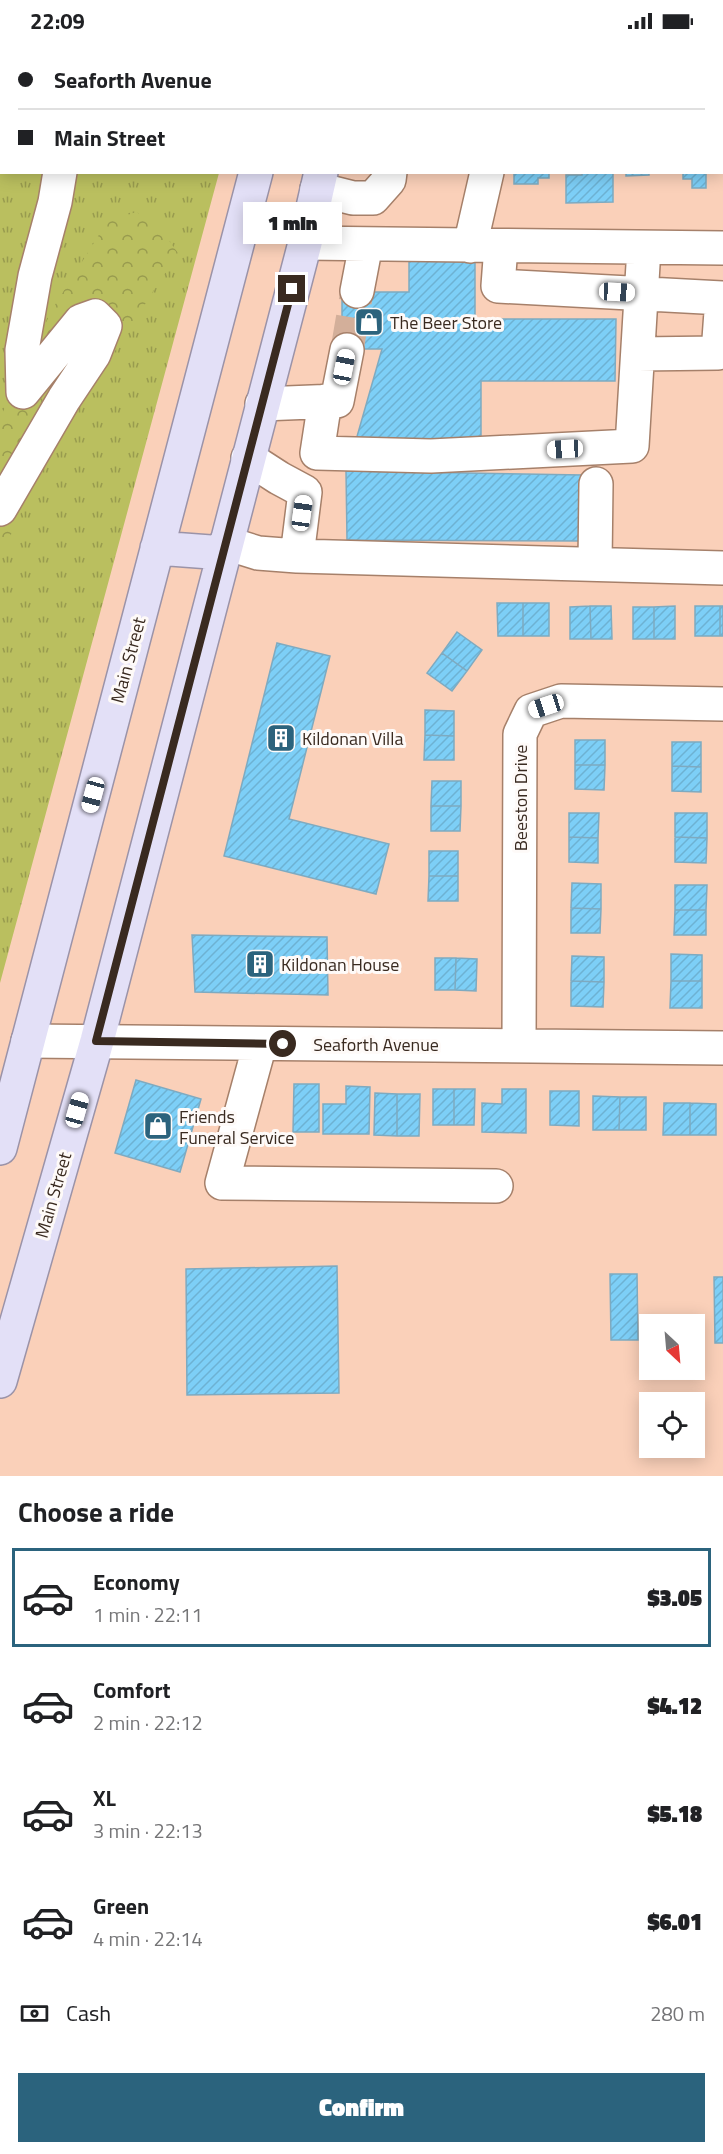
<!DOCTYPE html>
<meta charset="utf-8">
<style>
body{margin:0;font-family:"Titillium Web",sans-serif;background:#f2f2f2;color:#202124;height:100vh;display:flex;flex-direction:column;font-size:22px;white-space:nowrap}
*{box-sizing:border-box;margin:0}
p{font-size:20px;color:#757577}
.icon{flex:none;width:33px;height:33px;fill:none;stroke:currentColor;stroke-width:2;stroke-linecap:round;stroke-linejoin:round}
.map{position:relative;height:1434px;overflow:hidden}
.details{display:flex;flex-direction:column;background:#fff;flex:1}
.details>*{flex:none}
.hud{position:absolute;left:0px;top:0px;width:723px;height:132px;box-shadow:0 3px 15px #0003;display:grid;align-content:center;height:132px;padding:0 18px;background:#fff}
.needle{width:39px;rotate:154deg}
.buttons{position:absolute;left:639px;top:1272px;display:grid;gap:12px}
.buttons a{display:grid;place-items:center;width:66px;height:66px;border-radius:0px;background:#fff;box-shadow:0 3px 15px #0003;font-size:30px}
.end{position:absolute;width:27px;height:27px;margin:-14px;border:8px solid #392a20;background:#fff;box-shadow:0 0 0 3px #fff}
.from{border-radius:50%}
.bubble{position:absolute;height:42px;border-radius:0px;background:#fff;box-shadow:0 3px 15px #0003;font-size:20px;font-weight:800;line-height:42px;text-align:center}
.car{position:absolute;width:18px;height:36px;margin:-18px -9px;border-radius:8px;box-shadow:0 0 4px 2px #0007;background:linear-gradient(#fff 24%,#345 0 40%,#fff 0 76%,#345 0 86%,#fff 0)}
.hud b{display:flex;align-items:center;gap:21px;height:57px;font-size:22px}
.hud b+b{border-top:2px solid #e0e0e0}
.hud i{width:15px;height:15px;background:#202124}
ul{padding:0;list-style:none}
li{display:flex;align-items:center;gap:18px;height:99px;margin:0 12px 9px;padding:0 6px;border:3px solid transparent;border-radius:0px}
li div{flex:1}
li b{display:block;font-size:22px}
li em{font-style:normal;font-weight:800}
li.current{border-color:#2b637d}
li>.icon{width:54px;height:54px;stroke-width:1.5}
h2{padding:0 18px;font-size:27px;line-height:72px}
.pay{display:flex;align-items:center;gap:15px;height:66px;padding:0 18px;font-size:22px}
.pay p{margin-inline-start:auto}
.cta{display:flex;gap:12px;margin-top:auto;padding:12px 18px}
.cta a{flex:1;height:69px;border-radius:0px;background:#2b637d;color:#fff;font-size:24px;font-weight:800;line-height:69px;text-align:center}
.status{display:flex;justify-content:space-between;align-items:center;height:42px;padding:0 30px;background:#fff;direction:ltr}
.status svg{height:16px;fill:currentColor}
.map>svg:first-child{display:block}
</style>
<div class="status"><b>22:09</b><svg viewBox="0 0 49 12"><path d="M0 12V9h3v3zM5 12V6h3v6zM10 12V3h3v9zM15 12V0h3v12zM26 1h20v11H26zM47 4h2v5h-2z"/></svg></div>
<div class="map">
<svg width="723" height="1434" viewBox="0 0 723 1434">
<defs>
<pattern id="grass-tufts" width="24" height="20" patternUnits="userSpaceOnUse" patternTransform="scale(1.5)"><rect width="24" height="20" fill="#babf5f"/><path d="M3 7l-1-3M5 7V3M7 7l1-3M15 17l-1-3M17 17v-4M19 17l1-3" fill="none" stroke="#989b4e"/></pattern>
<pattern id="forest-crowns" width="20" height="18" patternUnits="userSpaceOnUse" patternTransform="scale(1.5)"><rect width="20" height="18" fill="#babf5f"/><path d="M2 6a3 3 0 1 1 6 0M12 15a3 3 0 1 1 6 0" fill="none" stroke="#989b4e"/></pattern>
<pattern id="building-hatch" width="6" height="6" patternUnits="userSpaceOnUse" patternTransform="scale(1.5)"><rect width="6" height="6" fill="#7dcff7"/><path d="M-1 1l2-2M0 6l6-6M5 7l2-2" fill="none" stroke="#6db2d3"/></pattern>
</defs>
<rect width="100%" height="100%" fill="#fad0b9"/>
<!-- grass -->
<path fill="url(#grass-tufts)" d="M0 0H254L2 2V130L219 131 0 941Z"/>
<!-- forest -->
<path fill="url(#forest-crowns)" d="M136 170 156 181 178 211 115 309 50 406 0 517V376L53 266 107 180Z"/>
<!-- building -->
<path fill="url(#building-hatch)" stroke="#7eaac0" stroke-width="1.5" d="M521 0H557V2H521Z
M585 0H615V2H585Z
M621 0H667V2H621Z
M686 0H709V2H686Z
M514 130H549V136H538V142H514Z
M582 130H613V160L566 161V133H582Z
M626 130H649V133L626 134Z
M683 130H706V146H692V137H683Z
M409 218H475V277H616L615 339H481V405H354L382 307H342V250H409Z
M346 429 583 433 582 499 347 498Z
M497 561H523V594H498Z
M523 561H549V594H523Z
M590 564 591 597H570V565Z
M590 564H611L612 597H591Z
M675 564V597H654V565Z
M695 564H720V594H695Z
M720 564H723V594H720Z
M633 565H654V597H633Z
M457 590 482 608 467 629 442 611Z
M277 601 330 614 289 777 389 802 376 852 224 814Z
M442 611 467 629 452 649 427 631Z
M425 668 454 669V694L425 693Z
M425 693 454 694V718H424Z
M575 698H605V723H575Z
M672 700H701V725L672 724Z
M575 723H605L604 748 575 747Z
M672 724 701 725V750L672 749Z
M432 739H461V764H431Z
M431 764H461L460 789H431Z
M569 771H599L598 796 569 795Z
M675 771H707V796L675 795Z
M569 795 598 796V821L569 820Z
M675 795 707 796 706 821 675 820Z
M429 809H458V834H429Z
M429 834H458V859H428Z
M572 841 601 842V867L571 866Z
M675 843H707L706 868H675Z
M571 866 601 867 600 891H571Z
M675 868H706V893H674Z
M192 893 327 895 328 953 195 950Z
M671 912 702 913V939H671Z
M572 914 604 915V940L571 939Z
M435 916H456L455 948H435Z
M456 916 477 917 476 949 455 948Z
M571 939 604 940 603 965 571 964Z
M671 939H702V966H670Z
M136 1038 201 1057 180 1130 115 1111Z
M294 1042H319V1090H293Z
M346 1044 370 1045 369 1092H323V1062H346Z
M433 1047H454V1083H433Z
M454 1047H475L474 1083H454Z
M502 1047H526V1091L482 1090V1061L502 1062Z
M550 1049H579V1084L550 1083Z
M375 1051 397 1052V1094L374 1093Z
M397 1052H420L419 1094H397Z
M593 1054 620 1055 619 1088H593Z
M620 1055H646V1088H619Z
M664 1061H690V1093H663Z
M690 1061 716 1062V1093H690Z
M337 1224 339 1351 187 1353 186 1227Z
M610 1232H637L638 1298H611Z
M714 1235H723V1301H715Z"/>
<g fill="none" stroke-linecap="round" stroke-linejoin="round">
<!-- minor-tunnel -->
<path stroke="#d3af9a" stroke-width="33" stroke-dasharray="33 16" stroke-linecap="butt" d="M347 308 357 249"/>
<!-- minor casing -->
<g stroke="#a6806a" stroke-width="36">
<path id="minor" d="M503 0V2
M80 2V0
M722 58H723
M317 147 353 156H373L389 138 390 130
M305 201 723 206
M470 204 487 130
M501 204 498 244 722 256 718 311 638 312
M357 249 366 202
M325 359 317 411 431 414 632 404 644 206
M262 362 337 359 347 308
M248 416 279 436 305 450 297 514
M0 467 64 357 94 312 105 284 95 274 81 279 23 350 22 308 35 234 55 160 60 130
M226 501 258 511 297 514 723 526
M595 522 596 442
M28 999 723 1006
M260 1002 222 1141 496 1144
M519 1003 520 692 531 669 561 659 723 662"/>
</g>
<!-- major casing -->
<g stroke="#9b93a8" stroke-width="36">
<path id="major" d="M280 2V0
M342 2V0
M157 506 224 511
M0 1106 256 130
M0 1339 97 999 305 201 321 130"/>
</g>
<!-- minor -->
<use href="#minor" stroke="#fff" stroke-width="33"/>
<!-- major -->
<use href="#major" stroke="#e3e0f7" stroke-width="33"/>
</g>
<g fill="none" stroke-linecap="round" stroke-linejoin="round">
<!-- route -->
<path stroke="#392a20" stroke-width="8" d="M283 1002 96 999 292 247"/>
</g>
<!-- icons -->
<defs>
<g id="shop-square" transform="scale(1.5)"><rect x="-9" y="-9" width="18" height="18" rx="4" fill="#2b637d" stroke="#fefaf8"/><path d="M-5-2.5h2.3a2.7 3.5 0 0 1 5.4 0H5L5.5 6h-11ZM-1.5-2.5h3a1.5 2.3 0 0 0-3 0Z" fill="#fff"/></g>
<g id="building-square" transform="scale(1.5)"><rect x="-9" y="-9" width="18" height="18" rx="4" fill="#2b637d" stroke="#fefaf8"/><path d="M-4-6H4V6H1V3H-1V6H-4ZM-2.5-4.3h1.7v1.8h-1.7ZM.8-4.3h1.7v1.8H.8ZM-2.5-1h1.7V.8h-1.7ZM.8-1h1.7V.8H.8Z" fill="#fff"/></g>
</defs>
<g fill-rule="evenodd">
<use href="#shop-square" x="369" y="280"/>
<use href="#building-square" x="281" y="696"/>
<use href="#building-square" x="260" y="922"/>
<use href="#shop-square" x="158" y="1084"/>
</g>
<g text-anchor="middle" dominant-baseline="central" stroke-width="6" stroke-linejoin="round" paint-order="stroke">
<!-- poi labels -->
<g font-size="18" fill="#392a20" stroke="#fefaf8" text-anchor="start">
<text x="390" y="280">The Beer Store</text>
<text x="302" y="696">Kildonan Villa</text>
<text x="281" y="922">Kildonan House</text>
<text x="179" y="1074">Friends<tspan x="179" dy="21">Funeral Service</tspan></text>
</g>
<!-- street labels -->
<g font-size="18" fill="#392a20" stroke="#fefaf8">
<text transform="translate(128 618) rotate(-75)">Main Street</text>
<text transform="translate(520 756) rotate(-90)">Beeston Drive</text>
<text x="376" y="1002">Seaforth Avenue</text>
<text transform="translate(53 1153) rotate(-74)">Main Street</text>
</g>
</g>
</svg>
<div class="buttons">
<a><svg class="needle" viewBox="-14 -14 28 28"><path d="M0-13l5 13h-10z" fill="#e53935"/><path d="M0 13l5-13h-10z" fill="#757577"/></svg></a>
<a><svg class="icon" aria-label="locate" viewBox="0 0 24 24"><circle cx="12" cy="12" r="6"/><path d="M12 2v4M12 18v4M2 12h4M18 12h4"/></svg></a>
</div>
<i class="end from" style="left:283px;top:1002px"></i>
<i class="end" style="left:292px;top:247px"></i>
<div class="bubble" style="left:243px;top:160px;width:99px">1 min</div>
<i class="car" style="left:617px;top:250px;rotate:93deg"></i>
<i class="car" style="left:344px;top:325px;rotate:11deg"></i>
<i class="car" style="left:565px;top:407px;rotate:267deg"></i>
<i class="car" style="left:302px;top:471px;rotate:8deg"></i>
<i class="car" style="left:546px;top:664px;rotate:252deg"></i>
<i class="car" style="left:93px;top:753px;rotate:195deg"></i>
<i class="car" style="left:77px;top:1068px;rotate:16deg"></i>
<div class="hud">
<b><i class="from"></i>Seaforth Avenue</b>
<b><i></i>Main Street</b>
</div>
</div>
<section class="details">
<h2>Choose a ride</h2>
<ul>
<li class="current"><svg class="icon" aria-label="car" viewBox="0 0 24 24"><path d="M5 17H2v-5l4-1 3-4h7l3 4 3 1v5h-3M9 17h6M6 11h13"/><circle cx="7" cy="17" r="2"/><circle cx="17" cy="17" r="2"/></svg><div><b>Economy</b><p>1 min · 22:11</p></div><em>$3.05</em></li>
<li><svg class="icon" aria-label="car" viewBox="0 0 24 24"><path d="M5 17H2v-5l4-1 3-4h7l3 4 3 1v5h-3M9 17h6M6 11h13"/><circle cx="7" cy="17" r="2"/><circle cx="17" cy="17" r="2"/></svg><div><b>Comfort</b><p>2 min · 22:12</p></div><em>$4.12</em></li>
<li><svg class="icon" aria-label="car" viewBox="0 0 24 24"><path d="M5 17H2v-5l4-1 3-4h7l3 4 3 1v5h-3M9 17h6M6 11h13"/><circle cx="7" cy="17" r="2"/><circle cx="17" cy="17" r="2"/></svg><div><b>XL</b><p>3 min · 22:13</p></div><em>$5.18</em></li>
<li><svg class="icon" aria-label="car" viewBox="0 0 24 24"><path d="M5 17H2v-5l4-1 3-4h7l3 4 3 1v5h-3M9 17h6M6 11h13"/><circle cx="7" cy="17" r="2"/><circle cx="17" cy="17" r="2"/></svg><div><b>Green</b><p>4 min · 22:14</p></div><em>$6.01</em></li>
</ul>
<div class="pay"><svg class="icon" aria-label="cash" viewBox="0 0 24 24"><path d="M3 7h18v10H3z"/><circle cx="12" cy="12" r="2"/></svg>Cash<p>280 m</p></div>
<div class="cta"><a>Confirm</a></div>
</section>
